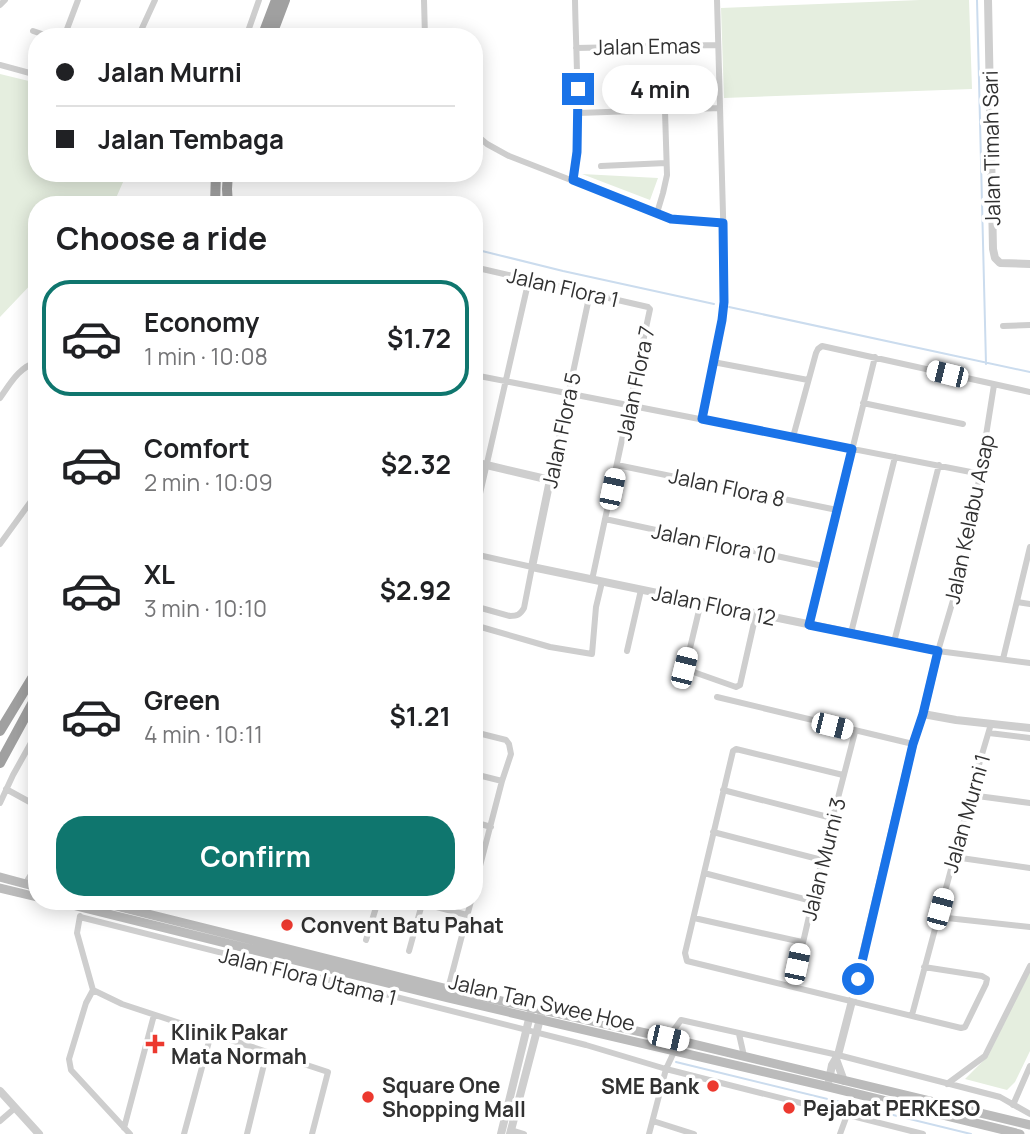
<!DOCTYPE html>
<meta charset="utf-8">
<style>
body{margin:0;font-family:Manrope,sans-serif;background:#f2f2f2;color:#202124;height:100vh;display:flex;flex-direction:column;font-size:26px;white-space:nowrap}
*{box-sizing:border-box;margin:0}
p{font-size:23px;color:#757577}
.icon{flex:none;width:38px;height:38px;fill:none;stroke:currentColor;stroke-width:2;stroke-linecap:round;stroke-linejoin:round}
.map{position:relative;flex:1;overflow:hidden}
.details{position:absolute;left:28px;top:196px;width:455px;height:714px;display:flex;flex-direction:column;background:#fff;border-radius:28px;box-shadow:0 4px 18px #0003}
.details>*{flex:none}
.top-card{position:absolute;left:28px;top:28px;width:455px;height:154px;border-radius:28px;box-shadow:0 4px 18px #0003;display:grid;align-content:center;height:154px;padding:0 28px;background:#fff}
.end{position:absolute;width:32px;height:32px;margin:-16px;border:9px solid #1a73e8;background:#fff;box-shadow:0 0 0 4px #fff}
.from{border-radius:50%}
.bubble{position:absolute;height:49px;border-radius:24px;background:#fff;box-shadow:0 4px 18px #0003;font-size:23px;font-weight:700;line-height:49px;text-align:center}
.car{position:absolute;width:21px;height:42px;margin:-21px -10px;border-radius:9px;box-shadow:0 0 5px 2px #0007;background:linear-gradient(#fff 24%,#345 0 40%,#fff 0 76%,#345 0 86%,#fff 0)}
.top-card b{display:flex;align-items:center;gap:24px;height:66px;font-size:26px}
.top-card b+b{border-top:2px solid #e0e0e0}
.top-card i{width:18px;height:18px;background:#202124}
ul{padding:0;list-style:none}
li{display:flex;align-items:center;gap:21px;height:116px;margin:0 14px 10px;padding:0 14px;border:4px solid transparent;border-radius:28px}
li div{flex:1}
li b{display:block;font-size:26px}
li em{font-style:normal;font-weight:700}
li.active{border-color:#0f766e}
li>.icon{width:63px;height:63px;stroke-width:1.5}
h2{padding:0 28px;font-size:32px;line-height:84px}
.button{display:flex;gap:14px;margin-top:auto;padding:14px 28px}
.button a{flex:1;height:80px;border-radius:28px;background:#0f766e;color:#fff;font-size:28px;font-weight:700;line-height:80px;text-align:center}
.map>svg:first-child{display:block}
</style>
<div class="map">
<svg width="1030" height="1134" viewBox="0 0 1030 1134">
<rect width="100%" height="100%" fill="#fff"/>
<!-- green -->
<path fill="#e5eedf" d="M920 0H969L972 89 724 98 721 8Z
M0 74 37 83V173H127L116 198 130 205H37V278L0 317Z
M582 174 658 178 650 200Z
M1030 971V1051L1015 1082 1007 1090 965 1079 988 1056Z"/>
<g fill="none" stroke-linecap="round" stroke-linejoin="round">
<!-- stream -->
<path stroke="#cbdcee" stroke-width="2" d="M977 0 986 364
M474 249 563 271 714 304
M729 307 1030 372
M676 1062 971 1134"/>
<!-- minor -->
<path stroke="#cecece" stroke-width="6" d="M424 0 425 37
M0 5 5 0
M33 31 51 37
M64 37 78 0
M138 37 155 0
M246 37 259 0
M576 48 718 45
M0 65 37 75
M578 113 720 108
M474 133 487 144 509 156 671 219 723 223
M601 166 666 163
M573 180C581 120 576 60 575 0
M657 213 663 193 667 175 665 111
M474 269 478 268 648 307 650 309 592 580
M1003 326 1030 325
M713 362 808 380
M474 375 981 474
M994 385 971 530 962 570 938 651 1030 663
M0 398C10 384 19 367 37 362
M863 403 963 424
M702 419 722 320 725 285 717 0
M793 437 816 353 818 349 822 346 1030 392
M617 465 837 510
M550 480 590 293
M605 519 823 566
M474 520 529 279
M0 544 37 493
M474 554 532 567 524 608C520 615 517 616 510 616L474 606
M701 602 685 669 736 687 740 685 756 614
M1017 602 1030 604
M474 625 550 647 592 654 596 607 602 582
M809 625 875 357
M851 633 895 457
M894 642 939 465
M627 651 641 590
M1003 659 1030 547
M717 697 913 744
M474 732 506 740 509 744 511 754 502 781 474 889
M989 733 1030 738
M474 774 502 781
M6 789 37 806
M723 790 832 818
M970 795 1030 803
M0 803 13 775 37 732
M474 822 491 827
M713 832 822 860
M954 857 1030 868
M704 873 685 953 687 961 961 1028 965 1027 986 984 987 979 982 976 924 967
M25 884 37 865
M414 901 467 915
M812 901 704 873 733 751 736 749 843 775
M80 916 77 933 93 990
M80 917 586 1045 666 1069 923 1134
M938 917 1030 927
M694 918 802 942
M366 940 378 901
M409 951 422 904
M793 986 822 860 855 732
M448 989 471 901
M912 1015 980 761 991 724
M739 1034 744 1056
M668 1038 681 1020 838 1055 1000 1097 1030 1114
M947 1084 985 1056 1030 966
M1013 1105 1030 1066
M0 1121 15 1108
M653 1121 694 1134
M124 1128 154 1015
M511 1130 524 1134
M130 1134 71 1070 69 1059 86 1003 93 990 122 1004 328 1072 312 1134
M184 1134 211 1034
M247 1134 267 1052
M649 1134 666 1069 674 1052
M840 1134 847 1115"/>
<!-- tertiary -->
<path stroke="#cecece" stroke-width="8" d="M988 0 993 249 995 258 1000 263 1030 264
M474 462 550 480 532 567 938 651 923 714 913 744 852 1001 838 1055 832 1065 829 1080
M923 714 956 720 1030 728
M836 1059 844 1081
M0 1091 39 1134
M501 1134 531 1011
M510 1134 541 1015"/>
<!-- secondary -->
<path stroke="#bbb" stroke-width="9" d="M0 877 37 887
M0 888 37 897
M56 901 448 998 829 1087 1020 1134
M96 901 448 989 668 1038 1030 1125"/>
<!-- trunk -->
<path stroke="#a0a0a0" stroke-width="10" d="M262 37 276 0
M271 37 285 0
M228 173 227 189 228 205
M215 205 216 173
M0 731 37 670
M0 763 37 695"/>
</g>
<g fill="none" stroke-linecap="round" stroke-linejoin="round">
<!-- route -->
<path stroke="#1a73e8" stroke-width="9" d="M578 89 577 152 573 180 671 219 723 223 724 302 722 320 702 419 852 449 809 625 938 651 923 714 913 744 858 979"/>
</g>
<!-- markers -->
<g fill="#ec392f" stroke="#fff" stroke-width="2.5">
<circle cx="287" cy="925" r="7"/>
<path d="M151.5 1033.5h7v7h7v7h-7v7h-7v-7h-7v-7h7z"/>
<circle cx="713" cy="1086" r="7"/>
<circle cx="368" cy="1097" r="7"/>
<circle cx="789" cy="1108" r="7"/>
</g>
<g text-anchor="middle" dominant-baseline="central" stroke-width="7" stroke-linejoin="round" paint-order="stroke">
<!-- street labels -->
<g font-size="21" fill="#313131" stroke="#fff">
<text transform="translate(647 46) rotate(-1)">Jalan Emas</text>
<text transform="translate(991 148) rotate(-91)">Jalan Timah Sari</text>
<text transform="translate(563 287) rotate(13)">Jalan Flora 1</text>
<text transform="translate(635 383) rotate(-78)">Jalan Flora 7</text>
<text transform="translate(561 430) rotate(-78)">Jalan Flora 5</text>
<text transform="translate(727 487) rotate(12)">Jalan Flora 8</text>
<text transform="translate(969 519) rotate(-78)">Jalan Kelabu Asap</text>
<text transform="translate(714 543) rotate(12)">Jalan Flora 10</text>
<text transform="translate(714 605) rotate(12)">Jalan Flora 12</text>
<text transform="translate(966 813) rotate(-74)">Jalan Murni 1</text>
<text transform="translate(823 859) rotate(-76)">Jalan Murni 3</text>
<text transform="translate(308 976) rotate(14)">Jalan Flora Utama 1</text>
<text transform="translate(542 1002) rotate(13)">Jalan Tan Swee Hoe</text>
</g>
<!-- poi labels -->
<g font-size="21" font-weight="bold" fill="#313131" stroke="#fff" text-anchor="start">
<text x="301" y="925">Convent Batu Pahat</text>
<text x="171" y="1032">Klinik Pakar<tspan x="171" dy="24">Mata Normah</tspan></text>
<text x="382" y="1085">Square One<tspan x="382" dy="24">Shopping Mall</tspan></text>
<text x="699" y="1086" text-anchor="end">SME Bank</text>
<text x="803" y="1108">Pejabat PERKESO</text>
</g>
</g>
</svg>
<i class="end from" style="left:858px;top:979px"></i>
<i class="end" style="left:578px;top:89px"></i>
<div class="bubble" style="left:602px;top:65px;width:116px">4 min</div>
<i class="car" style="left:947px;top:374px;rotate:284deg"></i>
<i class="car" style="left:612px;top:489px;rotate:12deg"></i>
<i class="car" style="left:684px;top:668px;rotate:14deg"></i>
<i class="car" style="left:832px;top:726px;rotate:104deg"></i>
<i class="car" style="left:940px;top:909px;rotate:15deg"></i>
<i class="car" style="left:797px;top:964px;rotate:12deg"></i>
<i class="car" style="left:668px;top:1038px;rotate:103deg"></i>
<div class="top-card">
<b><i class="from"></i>Jalan Murni</b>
<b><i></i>Jalan Tembaga</b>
</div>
<section class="details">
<h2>Choose a ride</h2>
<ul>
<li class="active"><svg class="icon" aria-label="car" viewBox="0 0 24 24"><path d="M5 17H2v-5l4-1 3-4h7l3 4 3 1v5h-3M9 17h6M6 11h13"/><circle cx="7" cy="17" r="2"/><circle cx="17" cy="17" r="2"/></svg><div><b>Economy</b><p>1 min · 10:08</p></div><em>$1.72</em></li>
<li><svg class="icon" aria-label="car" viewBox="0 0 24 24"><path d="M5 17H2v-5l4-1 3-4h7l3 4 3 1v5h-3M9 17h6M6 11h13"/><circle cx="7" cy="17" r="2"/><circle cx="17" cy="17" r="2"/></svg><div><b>Comfort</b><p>2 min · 10:09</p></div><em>$2.32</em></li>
<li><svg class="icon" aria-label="car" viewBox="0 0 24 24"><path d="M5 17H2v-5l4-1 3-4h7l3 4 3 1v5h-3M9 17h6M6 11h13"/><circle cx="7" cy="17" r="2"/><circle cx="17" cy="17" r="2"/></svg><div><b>XL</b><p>3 min · 10:10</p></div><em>$2.92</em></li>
<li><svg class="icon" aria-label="car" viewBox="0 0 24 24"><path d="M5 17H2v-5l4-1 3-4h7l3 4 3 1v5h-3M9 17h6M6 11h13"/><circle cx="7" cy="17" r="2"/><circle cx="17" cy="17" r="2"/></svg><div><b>Green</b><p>4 min · 10:11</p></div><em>$1.21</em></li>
</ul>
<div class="button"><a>Confirm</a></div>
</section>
</div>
